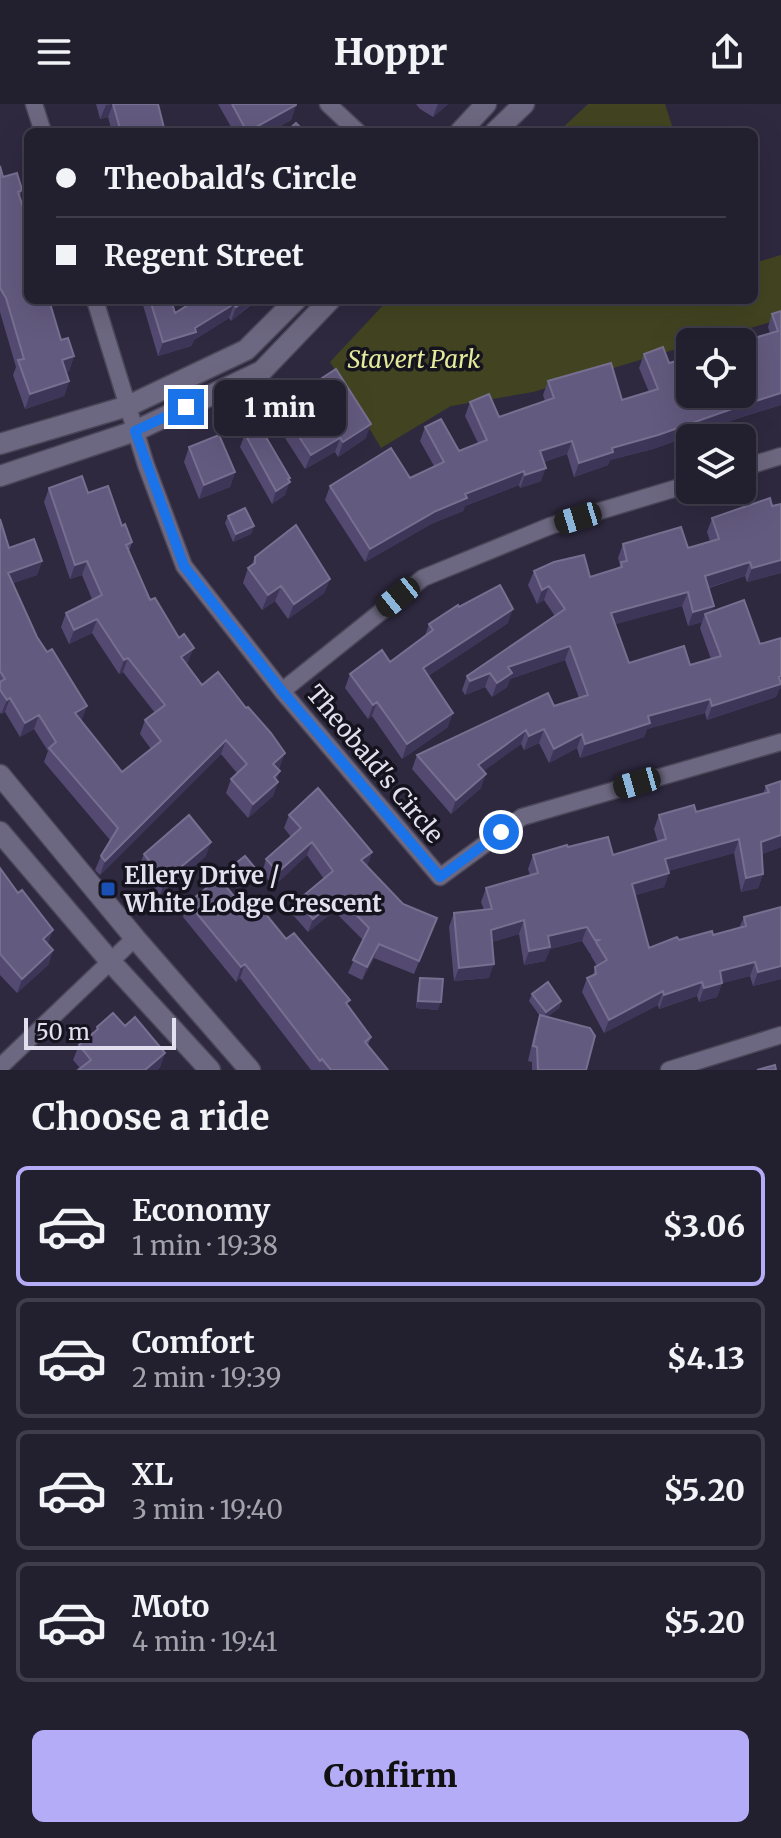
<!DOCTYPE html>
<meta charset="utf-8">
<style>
body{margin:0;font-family:Merriweather,serif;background:#2e2c3b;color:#f1f3f6;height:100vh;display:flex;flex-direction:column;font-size:30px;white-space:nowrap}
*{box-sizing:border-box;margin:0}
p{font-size:26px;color:#a2a2aa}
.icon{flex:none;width:44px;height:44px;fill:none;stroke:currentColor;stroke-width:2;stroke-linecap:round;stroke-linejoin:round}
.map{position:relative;height:966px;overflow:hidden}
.side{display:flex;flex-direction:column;background:#221f2f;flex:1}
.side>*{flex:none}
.top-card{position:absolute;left:24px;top:24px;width:734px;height:176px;border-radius:12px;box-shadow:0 8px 32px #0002,0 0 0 2px #3f3d4b;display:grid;align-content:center;height:176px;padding:0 32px;background:#221f2f}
.buttons{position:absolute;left:676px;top:224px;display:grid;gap:16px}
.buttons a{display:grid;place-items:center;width:80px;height:80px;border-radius:12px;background:#221f2f;box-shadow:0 8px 32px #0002,0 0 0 2px #3f3d4b;font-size:40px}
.scale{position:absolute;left:24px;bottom:20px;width:152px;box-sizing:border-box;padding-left:8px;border:4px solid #e2e0ee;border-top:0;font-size:22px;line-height:28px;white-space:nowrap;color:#e2e0ee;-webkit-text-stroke:6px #15131d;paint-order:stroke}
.end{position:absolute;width:36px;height:36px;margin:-18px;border:10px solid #1a73e8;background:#fff;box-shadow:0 0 0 4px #fff}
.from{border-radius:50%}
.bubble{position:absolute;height:56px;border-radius:12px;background:#221f2f;box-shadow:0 8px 32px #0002,0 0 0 2px #3f3d4b;font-size:26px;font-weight:800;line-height:56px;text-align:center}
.car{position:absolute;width:24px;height:48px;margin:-24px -12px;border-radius:10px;box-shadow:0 0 6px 2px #0007;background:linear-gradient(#222 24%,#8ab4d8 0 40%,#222 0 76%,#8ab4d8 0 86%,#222 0)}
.top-card b{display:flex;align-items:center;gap:28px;height:76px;font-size:30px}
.top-card b+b{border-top:2px solid #3f3d4b}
.top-card i{width:20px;height:20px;background:#f1f3f6}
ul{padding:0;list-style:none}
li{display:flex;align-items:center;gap:24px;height:120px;margin:0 16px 12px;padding:0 16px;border:4px solid #3f3d4b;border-radius:12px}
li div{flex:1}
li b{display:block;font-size:30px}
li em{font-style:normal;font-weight:800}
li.current{border-color:#b5acf8}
li>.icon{width:72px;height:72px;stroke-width:1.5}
h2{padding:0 32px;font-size:36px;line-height:96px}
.cta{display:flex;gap:16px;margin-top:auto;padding:16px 32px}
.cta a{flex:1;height:92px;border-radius:12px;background:#b5acf8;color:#111;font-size:32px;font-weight:800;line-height:92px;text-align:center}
header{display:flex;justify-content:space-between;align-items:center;height:104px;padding:0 32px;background:#221f2f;font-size:36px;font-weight:800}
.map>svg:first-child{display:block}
</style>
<header><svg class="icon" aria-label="menu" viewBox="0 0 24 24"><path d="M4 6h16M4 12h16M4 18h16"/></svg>Hoppr<svg class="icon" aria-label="share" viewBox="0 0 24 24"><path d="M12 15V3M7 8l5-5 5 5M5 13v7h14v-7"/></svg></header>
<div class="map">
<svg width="781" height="966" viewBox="0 0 781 966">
<rect width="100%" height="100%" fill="#2e293f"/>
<!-- green -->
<path fill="#424421" d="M588 0H665L674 28H558Z
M781 151V215L701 238H690V241L533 288 451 302 381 344 330 258 388 196H754V159Z"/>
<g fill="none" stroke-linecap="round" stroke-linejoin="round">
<!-- street casing -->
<g stroke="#4b4759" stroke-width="19">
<path id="street" d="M34 0 43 28
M328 0 358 28
M95 196 146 361 184 462 282 587 440 773 522 713 781 638
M742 364 781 352
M282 587 423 474 550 422 690 380
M0 963 135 834
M669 966 781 931"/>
</g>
<!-- secondary casing -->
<g stroke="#4b4759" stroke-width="23">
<path id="secondary" d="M460 28 486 0
M495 28 524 0
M0 340 128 302 246 246 296 196
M0 372 135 327 262 267 330 196
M0 671 135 834 250 966
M0 728 110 857 210 966"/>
</g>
<!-- street -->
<use href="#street" stroke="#6d6881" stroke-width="16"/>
<!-- secondary -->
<use href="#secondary" stroke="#6d6881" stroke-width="20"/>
</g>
<!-- wall -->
<path fill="#544a71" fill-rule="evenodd" d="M96 0H158L165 28H112L108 13 100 15Z
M218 0H296V1L291 16 270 28H234Z
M416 0H448L433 13 420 5Z
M0 62 3 73 22 86 20 92 28 196 74 252 69 267 66 268 69 277 64 292 25 305 13 271 16 263 0 208Z
M145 196H171L175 209 196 196 251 201 231 217 229 214 194 236 191 242 158 252 143 201Z
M781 207V301L742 313 653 345 610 356 608 361 574 373 567 350 544 358 541 377 520 384 519 381 465 402 463 407 431 420 365 458 325 396 330 382 410 374 434 362 420 337 425 323 459 347 478 339 465 312 470 298 499 313 545 297 543 291 548 277 622 296 649 288 639 264 644 250 669 259 770 229 768 223 772 210Z
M319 276 366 334 338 353 335 348 305 365 285 334 287 328 280 317 285 303 316 285Z
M245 330 285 391 272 400 240 343Z
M189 343 235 368 230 383 199 395 184 358Z
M49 384 88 389 122 422 132 438 129 447 150 496 188 558 186 560 202 581 280 663 278 665 277 676 278 678 273 692 248 714 226 689 231 675 237 669 221 650 100 771 95 766 101 752 110 736 44 658 48 647 34 625 20 633 5 608 1 610 0 608V415L9 444 42 457 37 471 13 479 37 533 82 616H81L122 668 151 645 140 630 145 616 155 609 123 568 119 570 92 529 69 540 61 523 66 509 92 495 82 471 70 475 44 398Z
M228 412 254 422 251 430 233 438 225 419Z
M712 414 781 469 747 478 745 472 709 484 712 508 760 540 781 534V585H779L776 593 707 616 705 609 647 625 644 633 580 654 577 644 549 659 539 639 524 646 521 640 483 667 481 684 451 710 412 665 417 651 579 594 565 556 510 575 507 583 492 593 485 583 465 591 462 586 467 572 555 512 544 496 537 500 528 481 534 467 590 473 618 465 620 461 618 454 623 440 688 444 710 437 707 428ZM682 502 688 522 702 518 700 524 711 555 690 561 629 559 615 520Z
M255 453 330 475 324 489 288 515 275 497 262 506 243 479 248 464 251 462Z
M459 503 508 519 428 572 448 623 402 655 372 612 368 615 345 584 350 570 390 558 425 532 429 520Z
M781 677V743L762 750 763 770 758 784 741 788 734 749 668 767 669 769 664 783 635 791 649 844 679 836 713 831 739 824 744 813 781 803V875L753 882 750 872 722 879 717 893 699 898 697 892 659 905 658 901 604 929 582 888 587 874 592 872 597 862 591 852V850H590L582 837 550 845 545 857 524 861 519 830 492 838 489 874 454 877 449 823 454 809 484 806 481 798 486 784 530 772 528 765 533 751 568 743 613 751 658 738 654 725 659 711 696 708 763 690 766 682Z
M289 711 372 748 367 762 403 800 437 814 414 870 374 854 362 876 348 869 363 836 334 807 308 828 293 811 297 797 324 775 307 751 274 782 262 769 266 755 291 733 284 724Z
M144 750 206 752 160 791 138 765Z
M0 764 48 840 53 846 48 861 17 889 0 871Z
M230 764 256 765 253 772 237 785 227 772Z
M188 799 246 807 286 835 348 902 371 933 368 941 388 966H311L240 874 236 878 183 813Z
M420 874 438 906 416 904 418 881Z
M532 890 561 897 559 904 547 913 586 966H532V958L528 957 535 926 540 912 529 897Z
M125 922 165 949 160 963 157 966H78L80 964 73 956 79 941 95 927 97 923Z"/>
<!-- shaded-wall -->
<path fill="#3e3658" d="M113 0 108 13 100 15 106 1Z
M438 0H448L433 13Z
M296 1 291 16 270 28H249Z
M245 196H256L231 217 236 203Z
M234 200 229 214 194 236 191 242 158 252 163 238 195 224Z
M74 252 69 267 57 271 62 256Z
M69 277 64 292 25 305 30 290Z
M781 289V301L742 313 653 345 610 356 608 361 574 373 579 359 612 344Z
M371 320 366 334 338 353 343 338Z
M340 334 335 348 305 365 311 351Z
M572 337 567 350 535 361 540 347Z
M546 364 541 377 520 384 525 371Z
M524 367 519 381 465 402 463 407 431 420 365 458 370 445 465 390Z
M235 368 230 383 199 395 204 381Z
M290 374 288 380 290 378 285 391 272 400 276 387Z
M254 422 251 430 233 438 236 430Z
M781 456V469L747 478 752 464Z
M42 457 37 471 3 483 8 469Z
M87 457 82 471 70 475 75 461Z
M750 458 745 472 700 486 705 472Z
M330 475 324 489 288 515 294 500Z
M281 482 275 497 262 506 268 491Z
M549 482 544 496 537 500 542 486Z
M688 488 682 502 606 523 611 509Z
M714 502 709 516 705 510 702 518 688 522 693 508Z
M513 505 508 519 418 579 423 564Z
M97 515 92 529 69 540 74 526Z
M570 542 565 556 510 575 507 583 492 593 497 579 508 563Z
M194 544 188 558 176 567 181 553Z
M128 554 123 568 119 570 124 556Z
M490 569 485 583 465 591 470 577Z
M781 572V585H779L776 593 707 616 712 602Z
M10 594 5 608 1 610 7 596Z
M710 595 705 609 647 625 644 633 580 654 585 640 648 612Z
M377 598 372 612 368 615 373 601Z
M87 602 82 616 70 623 75 609Z
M453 609 448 623 402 655 407 640Z
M39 611 34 625 20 633 25 619Z
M544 625 539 639 524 646 529 632Z
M526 626 521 640 473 675 478 661Z
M582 630 577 644 549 659 554 645Z
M226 636 221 650 100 771 105 757Z
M285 649 280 663 268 673 273 660Z
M280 667 275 681 278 678 273 692 248 714 253 700 274 673Z
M486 670 481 684 451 710 456 696Z
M781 731V743L756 752 761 738Z
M739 735 734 749 660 769 665 755Z
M211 738 206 752 160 791 165 776Z
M312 738 307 751 274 782 278 768Z
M372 748 367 762 356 770 361 756Z
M256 765 253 772 237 785 240 777Z
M669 769 664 783 627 794 632 780Z
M763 770 758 784 741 788 746 774Z
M339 793 334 807 308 828 313 815Z
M524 816 519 830 486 840 491 826Z
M587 823 582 837 550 845 545 857 524 861 529 847 548 832Z
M53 826 48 840 43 835Z
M379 840 374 854 362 876 367 863Z
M53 846 48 861 17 889 22 875Z
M755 858 750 872 715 881 720 867Z
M245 860 240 874 236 878 241 863Z
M494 860 489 874 454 877 459 864Z
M781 862V875L753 882 758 868Z
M702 878 697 892 659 905 664 891Z
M722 879 717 893 699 898 704 884Z
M663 887 658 901 604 929 609 916Z
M418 897 441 898 438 906 416 904Z
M561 897 559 904 543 916 546 908Z
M165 949 160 963 157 966H145Z"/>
<!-- building -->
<path fill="#635a7f" stroke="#776f90" stroke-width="2" d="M113 0H158L165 28H121Z
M232 0H296V1L247 28Z
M296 19 305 28H286Z
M0 62 3 73 17 69 22 86 18 88 28 118V196H49L61 236 68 234 74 252 62 256 69 277 30 290 18 256 24 255 6 194 0 184Z
M150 196H171L175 209 196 196H245L236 203 234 200 195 224 196 228 163 238Z
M781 207V289L746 300 658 331 612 344 613 348 579 359 572 337 540 347 546 364 525 371 524 367 465 390 467 394 436 407 370 445 330 382 391 344 410 374 444 358 425 323 441 315 459 347 487 336 470 298 489 290 499 313 554 294 548 277 611 259 622 296 658 285 644 250 663 243 669 259 690 253V290H742V238H741L778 227 772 210Z
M336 265 371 320 343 338 340 334 311 351 290 319 294 317 285 303 322 281 319 276Z
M260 323 290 374 288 375 290 378 276 387 245 330Z
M219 331 235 368 204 381 189 343Z
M82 372 88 389 108 382 122 422 125 420 132 438 126 441 150 496 155 494 179 534 184 530 194 544 181 553 202 581 218 568 246 604 248 603 271 629 285 649 273 660 280 667 274 673 278 678 253 700 231 675 247 660 226 636 105 757 101 752 118 724 49 644 56 638 39 611 25 619 10 594 7 596 0 586V578L5 575 0 567V415L9 444 34 435 42 457 8 469 37 533 47 548 52 545 87 602 75 609 122 668 161 637 145 616 165 601 128 554 124 556 97 515 74 526 66 509 102 491 87 457 75 461 49 384Z
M770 394 772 402 781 400V456L752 464 750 458 705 472 714 502 693 508 688 488 611 509 629 559 684 542 690 561 721 552 705 510 744 496 760 540 781 534V572L779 573 781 580 712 602 710 595 648 612 650 619 585 640 582 630 554 645 544 625 529 632 526 626 478 661 486 670 456 696 417 651 548 589 554 602 588 591 570 542 508 563 512 569 497 579 490 569 470 577 467 572 565 505 549 482 542 486 534 467 554 458 584 451 590 473 622 463 621 458 627 457 623 440 681 423 688 444 719 435 712 414Z
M245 404 254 422 236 430 228 412Z
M296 421 330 475 294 500 281 482 268 491 248 464 255 459V453Z
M500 481 513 505 423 564 453 609 407 640 377 598 373 601 350 570 382 546 390 558 433 526 429 520 458 501 459 503Z
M781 677V731L761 738 763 770 746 774 739 735 665 755 669 769 632 780 649 844 677 833 679 836 712 827 713 831 746 822 744 813 781 803V862L758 868 755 858 720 867 722 879 704 884 702 878 664 891 663 887 609 916 587 874 596 870 595 863 607 856 596 838 599 836H595L587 823 548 832 550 843 529 847 524 816 491 826 494 860 459 864 454 809 492 805 486 784 538 769 533 751 567 741 568 743 608 733 613 751 666 735 659 711 694 701 696 708 769 688 766 682Z
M318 684 372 748 361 756 403 800 437 814 419 857 379 840 367 863 353 856 369 824 339 793 313 815 297 797 333 767 312 738 278 768 266 755 301 724 289 711Z
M189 711 211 738 165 776 144 750Z
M245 752 256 765 240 777 230 764Z
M0 764 18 789 22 786 53 826 43 835 53 846 22 875 0 850Z
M219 774 246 807 256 798 286 835 294 829 350 896 346 899 371 933 365 938 388 966H331L322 955 320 957 245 860 241 863 188 799Z
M420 874 443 875 441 898 418 897Z
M548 878 561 897 546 908 532 890Z
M113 909 125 922 135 913 165 949 145 966H78L91 956 79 941 98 925 97 923Z
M540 911 590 924 595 932 586 966H538L537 943 533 942Z
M775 961 776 966H757Z"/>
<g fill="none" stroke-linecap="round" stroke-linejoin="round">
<!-- route -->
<path stroke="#1a73e8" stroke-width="10" d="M186 303 135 327 184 462 282 587 440 773 501 728"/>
</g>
<!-- markers -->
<rect fill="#1a4fb4" stroke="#15131d" stroke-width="3" x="100" y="777" width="16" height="16" rx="4"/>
<g text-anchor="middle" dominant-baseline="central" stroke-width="7" stroke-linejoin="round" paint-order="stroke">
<!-- park labels -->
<g font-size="24" font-style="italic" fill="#e4e99b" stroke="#15131d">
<text x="414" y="255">Stavert Park</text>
</g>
<!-- street labels -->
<g font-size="24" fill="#e2e0ee" stroke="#15131d">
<text transform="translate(375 660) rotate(50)">Theobald's Circle</text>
</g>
<!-- poi labels -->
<g font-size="24" font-weight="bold" fill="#e2e0ee" stroke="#15131d" text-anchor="start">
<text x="124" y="771">Ellery Drive /<tspan x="124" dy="28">White Lodge Crescent</tspan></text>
</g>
</g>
</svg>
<div class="buttons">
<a><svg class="icon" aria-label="locate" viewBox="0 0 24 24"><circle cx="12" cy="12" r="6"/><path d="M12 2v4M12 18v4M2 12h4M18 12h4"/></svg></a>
<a><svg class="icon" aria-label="layers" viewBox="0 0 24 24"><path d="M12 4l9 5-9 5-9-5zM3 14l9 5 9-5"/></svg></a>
</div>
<div class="scale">50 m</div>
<i class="end from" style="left:501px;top:728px"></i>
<i class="end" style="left:186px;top:303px"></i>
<div class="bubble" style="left:214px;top:276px;width:132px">1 min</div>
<i class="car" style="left:578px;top:414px;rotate:253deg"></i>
<i class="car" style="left:398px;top:493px;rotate:231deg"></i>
<i class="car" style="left:637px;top:679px;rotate:254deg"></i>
<div class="top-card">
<b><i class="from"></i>Theobald's Circle</b>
<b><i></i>Regent Street</b>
</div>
</div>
<section class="side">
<h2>Choose a ride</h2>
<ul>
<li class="current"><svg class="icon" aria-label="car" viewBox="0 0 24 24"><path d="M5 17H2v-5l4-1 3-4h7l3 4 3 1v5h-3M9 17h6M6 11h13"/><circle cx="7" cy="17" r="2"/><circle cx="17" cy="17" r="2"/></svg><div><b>Economy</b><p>1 min · 19:38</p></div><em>$3.06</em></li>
<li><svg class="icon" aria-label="car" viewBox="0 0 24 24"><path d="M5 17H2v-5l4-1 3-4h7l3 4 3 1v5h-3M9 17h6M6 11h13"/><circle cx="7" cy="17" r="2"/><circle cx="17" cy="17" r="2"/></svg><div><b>Comfort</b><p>2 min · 19:39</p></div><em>$4.13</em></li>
<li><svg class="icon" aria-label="car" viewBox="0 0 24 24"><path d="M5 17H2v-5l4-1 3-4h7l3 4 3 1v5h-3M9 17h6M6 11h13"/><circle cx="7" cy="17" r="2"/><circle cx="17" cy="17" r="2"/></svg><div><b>XL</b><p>3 min · 19:40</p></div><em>$5.20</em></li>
<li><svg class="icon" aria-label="car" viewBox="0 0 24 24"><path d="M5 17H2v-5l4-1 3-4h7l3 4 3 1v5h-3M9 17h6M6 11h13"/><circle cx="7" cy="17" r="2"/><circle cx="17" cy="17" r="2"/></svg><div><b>Moto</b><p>4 min · 19:41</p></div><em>$5.20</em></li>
</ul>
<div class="cta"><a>Confirm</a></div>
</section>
